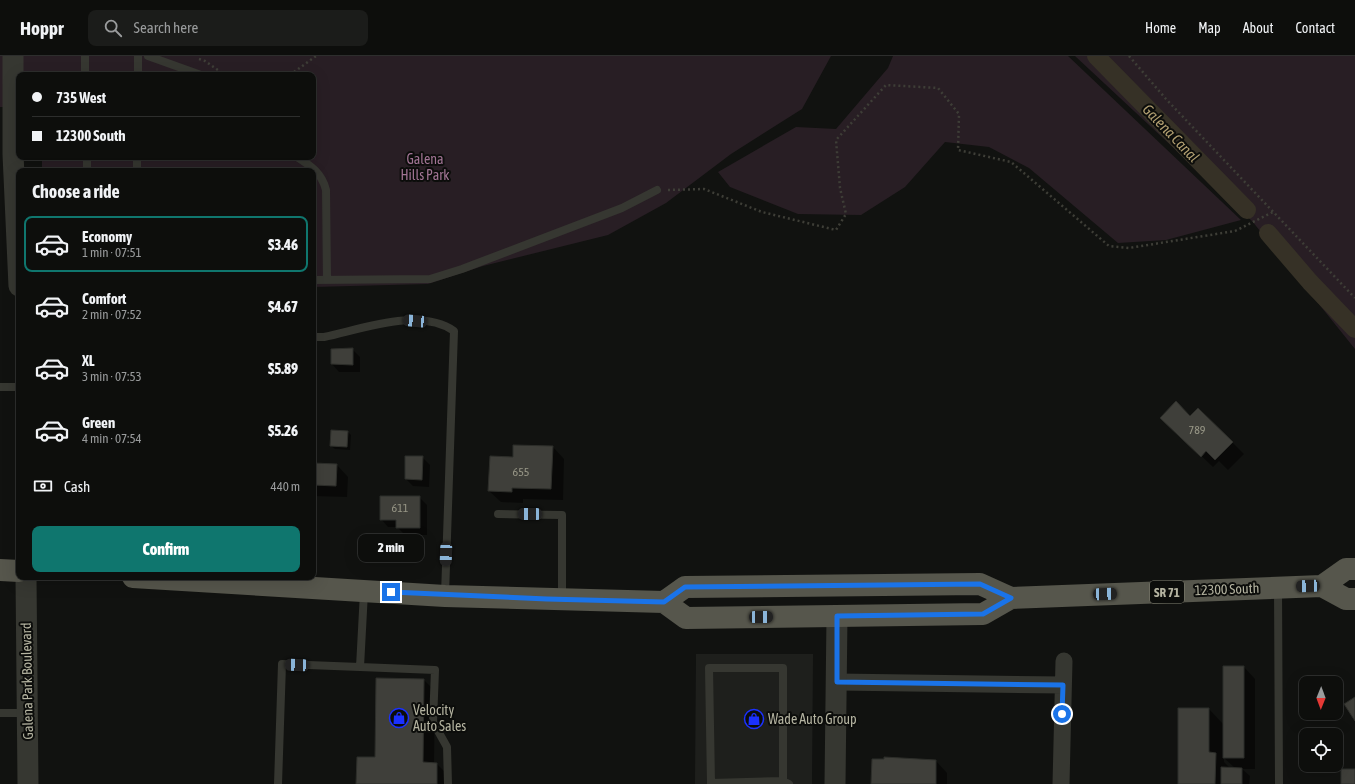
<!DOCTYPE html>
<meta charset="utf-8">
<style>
body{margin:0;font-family:"Asap Condensed",sans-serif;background:#1b1c1a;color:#f1f3f6;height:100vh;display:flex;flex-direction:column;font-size:15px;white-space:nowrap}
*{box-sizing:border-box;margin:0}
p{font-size:13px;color:#9a9c9d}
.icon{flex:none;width:22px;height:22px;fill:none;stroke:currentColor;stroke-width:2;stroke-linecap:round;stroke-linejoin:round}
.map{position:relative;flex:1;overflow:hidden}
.sheet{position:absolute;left:16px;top:112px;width:300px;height:412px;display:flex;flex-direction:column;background:#0d0e0c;border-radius:8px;box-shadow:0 4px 16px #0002,0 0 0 1px #2d2e2d}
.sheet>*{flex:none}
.guide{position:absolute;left:16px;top:16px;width:300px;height:88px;border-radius:8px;box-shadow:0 4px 16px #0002,0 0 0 1px #2d2e2d;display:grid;align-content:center;height:88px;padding:0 16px;background:#0d0e0c}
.needle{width:26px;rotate:181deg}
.buttons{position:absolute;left:1299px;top:620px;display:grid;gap:8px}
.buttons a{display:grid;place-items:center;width:44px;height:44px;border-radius:8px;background:#0d0e0c;box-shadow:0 4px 16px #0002,0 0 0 1px #2d2e2d;font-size:20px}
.end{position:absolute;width:18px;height:18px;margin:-9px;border:5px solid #1a73e8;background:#fff;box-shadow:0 0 0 2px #fff}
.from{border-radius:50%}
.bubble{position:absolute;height:28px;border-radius:8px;background:#0d0e0c;box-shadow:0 4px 16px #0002,0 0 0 1px #2d2e2d;font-size:13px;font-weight:800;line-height:28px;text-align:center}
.car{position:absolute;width:12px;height:24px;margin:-12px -6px;border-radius:5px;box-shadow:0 0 3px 1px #0007;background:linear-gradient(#222 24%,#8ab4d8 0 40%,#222 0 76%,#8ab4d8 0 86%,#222 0)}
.guide b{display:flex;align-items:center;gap:14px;height:38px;font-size:15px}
.guide b+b{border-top:1px solid #2d2e2d}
.guide i{width:10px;height:10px;background:#f1f3f6}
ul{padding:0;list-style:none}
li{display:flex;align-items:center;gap:12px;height:56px;margin:0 8px 6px;padding:0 8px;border:2px solid transparent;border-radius:8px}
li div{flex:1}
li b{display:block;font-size:15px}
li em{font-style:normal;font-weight:800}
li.current{border-color:#0f766e}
li>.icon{width:36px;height:36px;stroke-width:1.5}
h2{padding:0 16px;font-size:18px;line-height:48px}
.pay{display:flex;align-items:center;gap:10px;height:44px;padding:0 16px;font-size:15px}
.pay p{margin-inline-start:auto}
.action{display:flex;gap:8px;margin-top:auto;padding:8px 16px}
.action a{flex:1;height:46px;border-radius:8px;background:#0f766e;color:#fff;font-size:16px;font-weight:800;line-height:46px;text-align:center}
header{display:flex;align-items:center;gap:24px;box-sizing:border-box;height:56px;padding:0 20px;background:#0d0e0c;border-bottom:1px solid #2d2e2d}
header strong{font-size:19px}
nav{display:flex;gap:22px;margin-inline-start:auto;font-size:14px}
.search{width:280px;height:36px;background:#1b1c1a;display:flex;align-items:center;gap:10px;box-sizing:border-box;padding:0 14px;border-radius:8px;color:#9a9c9d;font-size:15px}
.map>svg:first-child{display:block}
</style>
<header>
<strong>Hoppr</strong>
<div class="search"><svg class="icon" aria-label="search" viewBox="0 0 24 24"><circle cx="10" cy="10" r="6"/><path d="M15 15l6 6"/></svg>Search here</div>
<nav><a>Home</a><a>Map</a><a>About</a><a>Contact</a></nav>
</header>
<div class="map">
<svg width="1355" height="728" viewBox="0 0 1355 728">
<rect width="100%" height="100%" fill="#111210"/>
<!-- built -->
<path fill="#1e1f1c" d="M696 598H813L812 728H695Z"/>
<!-- green -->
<path fill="#281e24" d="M0 0H831L802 53 731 98 666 147 608 179 483 210 428 228 313 231V115H42V101H313V19H19V51H0Z
M893 0H1068L1241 164 1166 184 1118 187 1029 112 989 91 945 86 905 131 861 159 798 158 730 131 718 116 796 71 836 73 888 12Z
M1075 0H1355V293L1252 165Z"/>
<!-- shadow -->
<path fill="#0007" fill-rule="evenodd" d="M352 293 360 301V316H339L332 308Z
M1190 361 1232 386 1244 398 1228 414 1219 405 1213 411 1173 373Z
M347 375 351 379 350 394 335 393 331 390Z
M553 391 564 403 563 444 523 443V447L501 446 489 435 514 402Z
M422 401 430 409 429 431 413 430 406 423Z
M313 408 337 409 348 421 347 441 313 440Z
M419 441 427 449V479H405L397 471H388L381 463Z
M1244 611 1255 623V713H1242L1250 720 1249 728H1179L1209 653 1224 669ZM1224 702 1235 712H1230L1224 706Z
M424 624 435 635 434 707 437 708 448 719V728H357L376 702Z
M926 703 936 705 947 717V728H873L908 705Z"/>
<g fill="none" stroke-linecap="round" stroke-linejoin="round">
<!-- canal -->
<path stroke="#363126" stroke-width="18" d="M1096 0 1247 154
M1268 177 1310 226 1355 273"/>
</g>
<!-- building -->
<path fill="#3f3f3a" stroke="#2d2e2a" d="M353 292V309L331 308V293Z
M1176 345 1190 360 1198 352 1233 386 1215 404 1206 395 1201 401 1160 362Z
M331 374 348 375 347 391 330 390Z
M513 389 553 390 551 433 512 432V436L488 435 490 400 513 401Z
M405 400H423L422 424 405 423Z
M313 407 337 408 336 430 313 429Z
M380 440H420V472H396V464H380Z
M1223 610H1244V702H1223Z
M376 622 424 623 423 706 437 707V728H356L357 701H375Z
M1355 641V665L1344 648Z
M1178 652H1209V696L1216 697 1215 728H1178Z
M884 701 936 704V728H871L872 703H884Z
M1221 711 1242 712V728H1221Z
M1341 713H1355V728H1341Z"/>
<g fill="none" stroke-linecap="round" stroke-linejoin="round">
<!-- path -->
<path stroke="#3e3e37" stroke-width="2.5" stroke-dasharray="2 3" stroke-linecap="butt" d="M1129 0 1166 43 1355 242
M199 3 205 5 225 19
M290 19 316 0
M668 134 704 133 762 156 836 174 846 158 840 132 836 84 886 29 938 32 959 58 958 94 1011 106 1109 190 1129 192 1235 175 1273 156"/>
<!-- service -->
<path stroke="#363731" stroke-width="8" d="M85 0V19
M148 0 201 19
M138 19V0
M87 101V115
M297 101C311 110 322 117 326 134L327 224
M137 115V101
M313 224 430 223 462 213 622 152 657 134
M313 281H324C362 273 419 251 454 275L445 539
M0 331H19
M498 458 562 459V543
M1278 532 1279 728
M360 611 435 614 433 666 447 691 448 728
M0 657H26
M783 725V612H709L711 727 783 725 789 728
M278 728 282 608 360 611 364 536"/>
<!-- minor -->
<path stroke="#363731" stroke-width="17" d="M837 626 1063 629
M1061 728 1064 605"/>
<!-- tertiary -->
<path stroke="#363731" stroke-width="21" d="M13 0V98L19 230
M26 521 28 728
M835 728 837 560"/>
<!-- primary -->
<path stroke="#56564c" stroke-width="22" d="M0 514 19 515
M133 521 445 540 664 546 686 562 983 558 1011 542 1322 530
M1322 530 1346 513H1355
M1322 530 1346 543H1355
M664 546 685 531 980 528 1011 542"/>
</g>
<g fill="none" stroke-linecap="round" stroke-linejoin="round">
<!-- route -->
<path stroke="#1a73e8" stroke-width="5" d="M391 536 547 543 664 546 685 531 980 528 1011 542 983 558 837 560V626L1063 629 1062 658"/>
</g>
<!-- icons -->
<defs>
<g id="shop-ring" transform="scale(1)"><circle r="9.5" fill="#0c0d0b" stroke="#1b31ff" stroke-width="1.5"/><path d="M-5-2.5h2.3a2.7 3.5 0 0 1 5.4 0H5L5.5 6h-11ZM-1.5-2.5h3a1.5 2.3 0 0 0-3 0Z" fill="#1b31ff"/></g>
</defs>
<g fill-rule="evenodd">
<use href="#shop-ring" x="399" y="662"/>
<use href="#shop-ring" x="754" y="663"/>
</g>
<g text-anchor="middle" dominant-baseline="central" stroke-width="4" stroke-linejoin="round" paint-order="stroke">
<!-- number labels -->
<g font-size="12" fill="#979686">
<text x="1197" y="374">789</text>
<text x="521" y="416">655</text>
<text x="400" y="452">611</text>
</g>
<!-- shield labels -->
<rect fill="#0c0d0b" stroke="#828173" stroke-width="1" x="1150" y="525" width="34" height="22" rx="3"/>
<g font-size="13" font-weight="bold" fill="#b4b3a0">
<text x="1167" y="536">SR 71</text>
</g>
<!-- park labels -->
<g font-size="14" fill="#a17494" stroke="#0c0d0b">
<text x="425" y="103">Galena<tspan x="425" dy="16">Hills Park</tspan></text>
</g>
<!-- street labels -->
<g font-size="14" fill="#b4b3a0" stroke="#0c0d0b">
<text transform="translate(1227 533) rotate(-2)">12300 South</text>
<text transform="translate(27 625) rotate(-91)">Galena Park Boulevard</text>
</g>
<!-- poi labels -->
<g font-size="14" fill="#b4b3a0" stroke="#0c0d0b" text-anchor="start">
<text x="413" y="654">Velocity<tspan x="413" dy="16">Auto Sales</tspan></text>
<text x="768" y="663">Wade Auto Group</text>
</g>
<!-- water labels -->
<g font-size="15" font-style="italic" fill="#b3a072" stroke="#0c0d0b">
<text transform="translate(1171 77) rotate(46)">Galena Canal</text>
</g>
</g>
</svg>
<div class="buttons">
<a><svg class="needle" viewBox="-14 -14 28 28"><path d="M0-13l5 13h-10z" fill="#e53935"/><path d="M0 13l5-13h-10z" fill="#9a9c9d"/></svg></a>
<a><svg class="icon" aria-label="locate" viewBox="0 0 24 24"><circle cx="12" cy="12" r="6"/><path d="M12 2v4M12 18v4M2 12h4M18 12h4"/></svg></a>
</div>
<i class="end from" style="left:1062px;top:658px"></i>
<i class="end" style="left:391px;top:536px"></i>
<div class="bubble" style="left:358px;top:478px;width:66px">2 min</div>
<i class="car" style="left:415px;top:265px;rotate:275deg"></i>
<i class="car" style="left:530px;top:458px;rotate:271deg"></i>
<i class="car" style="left:446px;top:498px;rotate:182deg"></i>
<i class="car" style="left:1308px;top:530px;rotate:268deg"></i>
<i class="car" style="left:1105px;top:538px;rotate:88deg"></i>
<i class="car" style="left:761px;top:561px;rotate:89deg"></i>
<i class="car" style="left:297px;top:609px;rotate:272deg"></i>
<div class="guide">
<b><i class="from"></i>735 West</b>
<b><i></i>12300 South</b>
</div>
<section class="sheet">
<h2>Choose a ride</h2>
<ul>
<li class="current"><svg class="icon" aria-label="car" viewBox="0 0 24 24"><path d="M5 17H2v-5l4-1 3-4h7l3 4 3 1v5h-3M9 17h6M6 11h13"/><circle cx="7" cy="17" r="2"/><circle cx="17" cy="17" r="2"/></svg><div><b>Economy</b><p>1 min · 07:51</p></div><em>$3.46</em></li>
<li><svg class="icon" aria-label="car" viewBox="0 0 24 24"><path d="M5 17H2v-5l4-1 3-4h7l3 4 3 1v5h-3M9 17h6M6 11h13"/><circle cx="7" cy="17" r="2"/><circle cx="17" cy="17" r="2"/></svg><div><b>Comfort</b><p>2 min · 07:52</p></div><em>$4.67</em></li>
<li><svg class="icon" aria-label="car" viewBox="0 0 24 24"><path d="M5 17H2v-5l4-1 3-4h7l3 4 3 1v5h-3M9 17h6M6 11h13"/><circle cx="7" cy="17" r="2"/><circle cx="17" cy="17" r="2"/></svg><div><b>XL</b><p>3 min · 07:53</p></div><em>$5.89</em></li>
<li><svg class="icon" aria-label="car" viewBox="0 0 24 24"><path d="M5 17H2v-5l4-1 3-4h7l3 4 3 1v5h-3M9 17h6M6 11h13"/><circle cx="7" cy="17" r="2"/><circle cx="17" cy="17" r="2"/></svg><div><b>Green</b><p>4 min · 07:54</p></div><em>$5.26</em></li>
</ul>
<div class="pay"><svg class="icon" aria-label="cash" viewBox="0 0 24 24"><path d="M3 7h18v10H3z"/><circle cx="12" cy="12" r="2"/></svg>Cash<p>440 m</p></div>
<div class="action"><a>Confirm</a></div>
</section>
</div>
